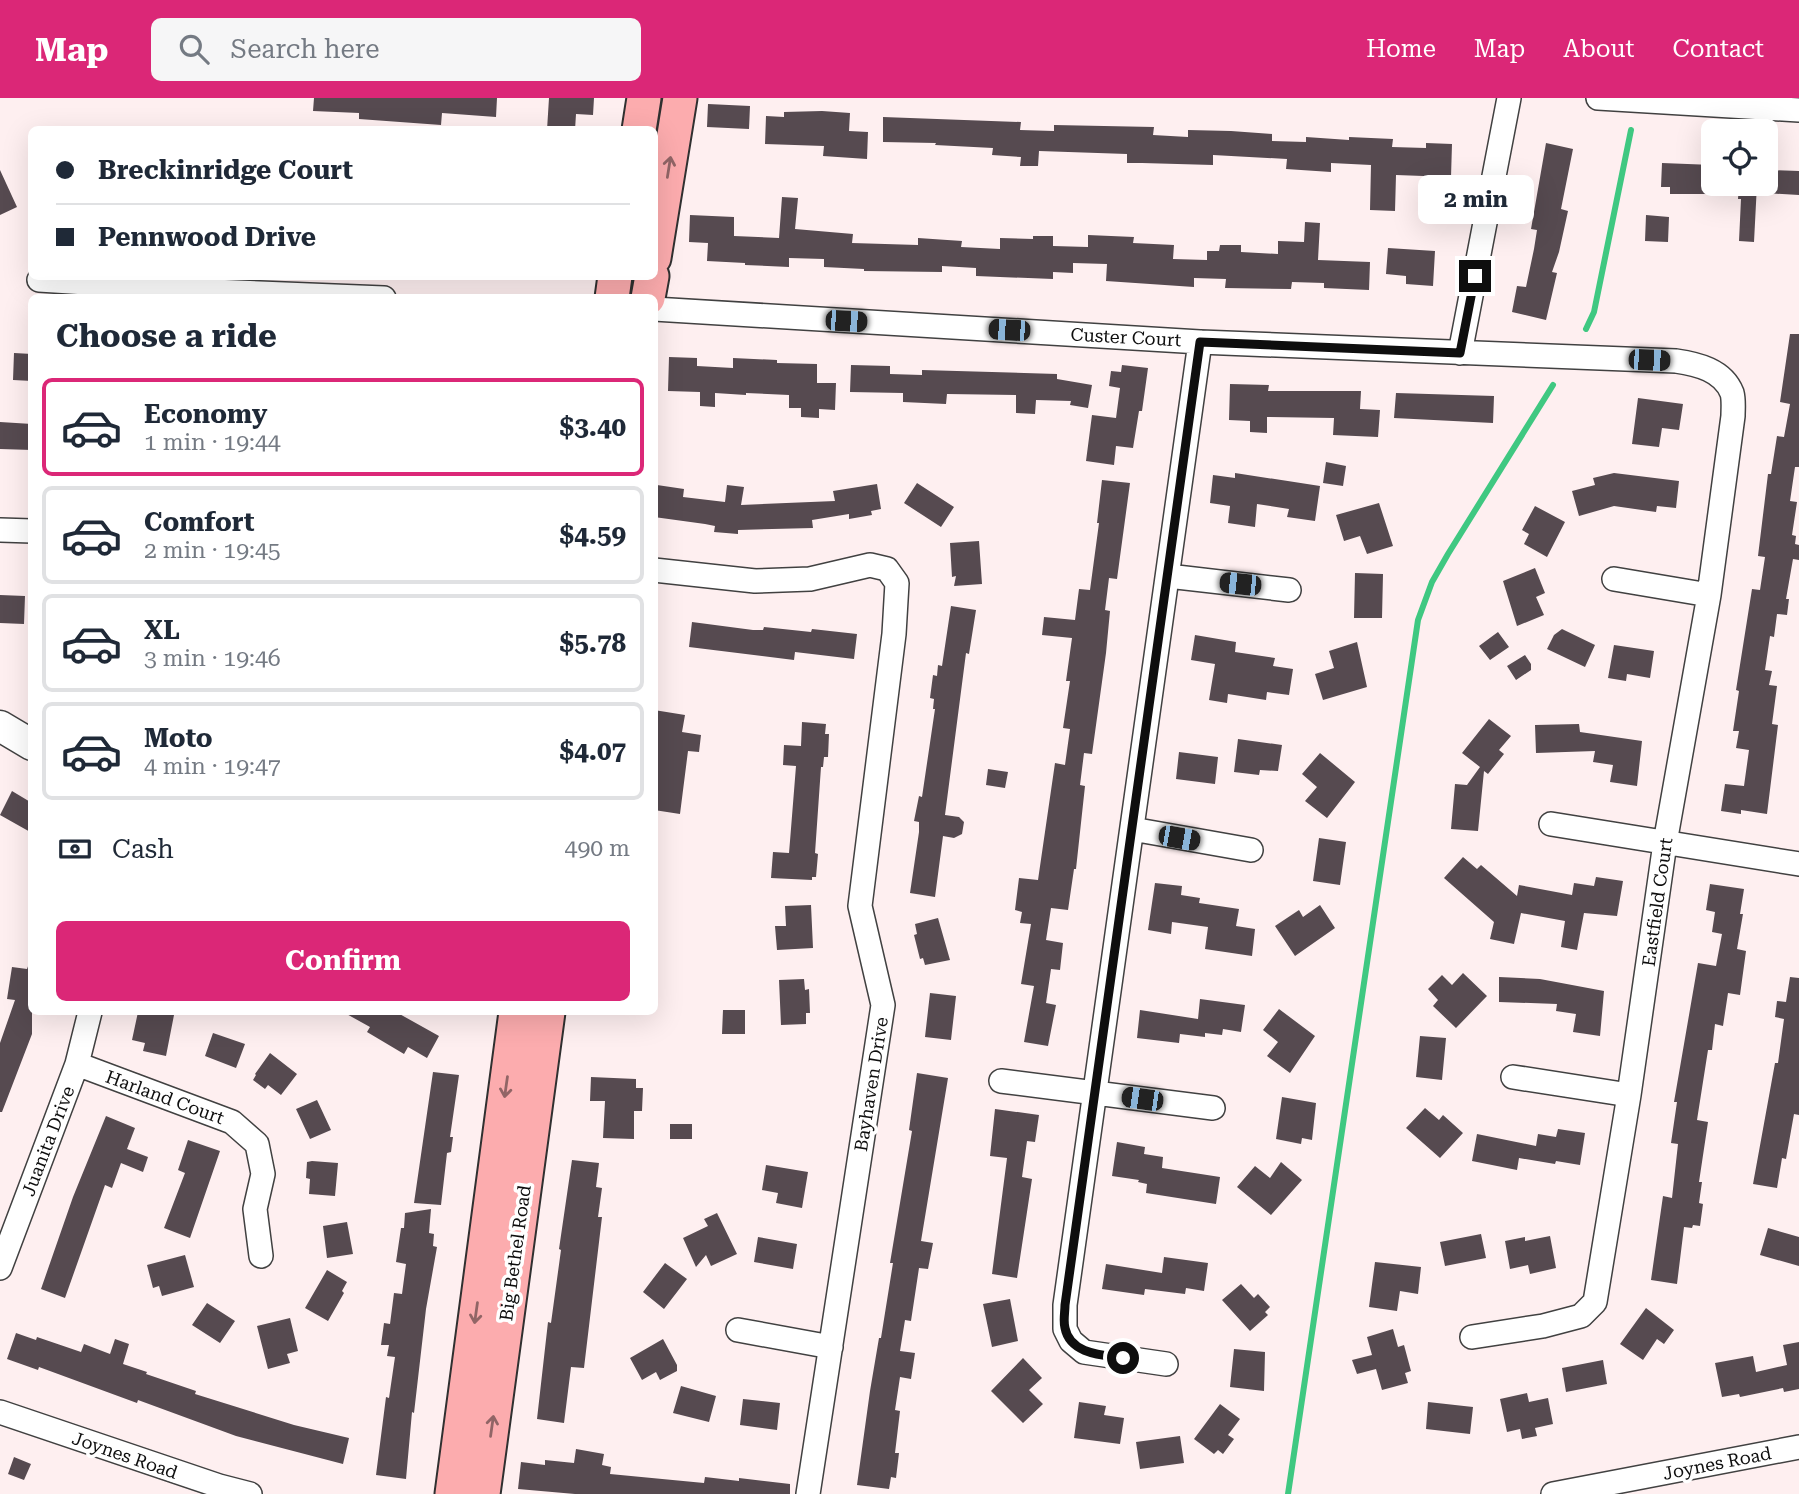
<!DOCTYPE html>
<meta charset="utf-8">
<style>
body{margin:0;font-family:"Roboto Serif",serif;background:#f6f6f7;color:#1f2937;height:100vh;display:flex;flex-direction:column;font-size:26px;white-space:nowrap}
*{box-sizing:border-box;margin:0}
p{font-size:23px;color:#747a83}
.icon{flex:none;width:38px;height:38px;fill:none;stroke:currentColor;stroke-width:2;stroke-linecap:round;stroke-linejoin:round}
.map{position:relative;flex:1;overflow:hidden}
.sheet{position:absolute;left:28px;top:196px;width:630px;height:721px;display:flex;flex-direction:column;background:#fff;border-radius:10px;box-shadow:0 7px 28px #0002}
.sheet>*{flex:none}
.guide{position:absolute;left:28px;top:28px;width:630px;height:154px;border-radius:10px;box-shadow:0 7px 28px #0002;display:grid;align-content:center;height:154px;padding:0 28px;background:#fff}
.fabs{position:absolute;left:1701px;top:21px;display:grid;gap:14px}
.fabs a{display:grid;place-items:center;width:77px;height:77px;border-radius:10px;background:#fff;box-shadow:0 7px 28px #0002;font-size:35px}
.end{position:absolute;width:32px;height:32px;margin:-16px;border:9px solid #0e0e0e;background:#fff;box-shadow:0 0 0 4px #fff}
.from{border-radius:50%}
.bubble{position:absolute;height:49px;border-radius:10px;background:#fff;box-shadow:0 7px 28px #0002;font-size:23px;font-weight:700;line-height:49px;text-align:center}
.car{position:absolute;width:21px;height:42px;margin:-21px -10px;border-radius:9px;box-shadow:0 0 5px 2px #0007;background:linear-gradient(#222 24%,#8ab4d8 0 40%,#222 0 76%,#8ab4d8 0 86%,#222 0)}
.guide b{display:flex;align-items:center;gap:24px;height:66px;font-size:26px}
.guide b+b{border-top:2px solid #e0e1e3}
.guide i{width:18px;height:18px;background:#1f2937}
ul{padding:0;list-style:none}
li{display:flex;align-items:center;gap:21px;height:98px;margin:0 14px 10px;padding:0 14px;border:4px solid #e0e1e3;border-radius:10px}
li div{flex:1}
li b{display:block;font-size:26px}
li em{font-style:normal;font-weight:700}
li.on{border-color:#db2777}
li>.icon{width:63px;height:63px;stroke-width:1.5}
h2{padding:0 28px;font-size:32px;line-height:84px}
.pay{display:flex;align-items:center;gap:18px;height:77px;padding:0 28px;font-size:26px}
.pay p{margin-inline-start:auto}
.action{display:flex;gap:14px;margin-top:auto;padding:14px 28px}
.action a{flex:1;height:80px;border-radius:10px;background:#db2777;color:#fff;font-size:28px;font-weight:700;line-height:80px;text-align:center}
header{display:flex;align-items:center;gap:42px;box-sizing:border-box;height:98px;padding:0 35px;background:#db2777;color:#fff}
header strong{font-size:33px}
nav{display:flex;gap:38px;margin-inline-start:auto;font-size:24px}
.search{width:490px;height:63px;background:#f6f6f7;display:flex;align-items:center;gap:18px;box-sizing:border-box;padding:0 24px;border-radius:10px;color:#747a83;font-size:26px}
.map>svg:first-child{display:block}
</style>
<header>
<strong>Map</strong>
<div class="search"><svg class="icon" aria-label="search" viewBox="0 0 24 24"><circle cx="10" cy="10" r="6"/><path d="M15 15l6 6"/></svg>Search here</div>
<nav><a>Home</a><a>Map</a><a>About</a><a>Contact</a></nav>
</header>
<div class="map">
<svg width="1799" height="1396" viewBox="0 0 1799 1396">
<rect width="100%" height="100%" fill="#feeff0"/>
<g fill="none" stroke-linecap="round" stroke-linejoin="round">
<!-- stream -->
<path stroke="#3fc881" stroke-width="6" d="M1586 231 1594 214 1631 32
M1288 1396 1418 522 1432 484 1448 456 1553 287"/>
</g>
<!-- building -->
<path fill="#564a50" d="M314 0H497L496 19 442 15 441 27 359 21V15L313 13Z
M549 0H594L593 17 576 16 575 32H547Z
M708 6 750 8 749 31 707 29Z
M822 13 850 15 849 33 868 34 867 61 823 58 824 48 765 46 766 18 784 19V14Z
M883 19 1021 24 1020 32 1054 33V27L1154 29 1153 37 1188 39V32L1231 33 1272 36V43L1306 44V39L1349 42V39L1393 41 1392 49 1426 50V45L1452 46 1451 79 1396 77 1395 113 1370 112 1371 67 1331 65V74L1286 71 1287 61 1213 57V67L1142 65H1127V56L1039 53 1038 68H1020L1021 59 992 57 993 50 935 47 936 45 883 44Z
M1546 45 1573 51 1561 111 1568 113 1559 154 1552 174 1557 175 1546 222 1512 214 1517 188 1526 189 1534 151 1537 132 1531 131Z
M1662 65 1713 67V96H1670V89H1661Z
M0 72 17 109 0 117Z
M1766 72 1799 73V97L1765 95Z
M1739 86H1757L1754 144 1739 143 1741 101H1738Z
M782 99 798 100 795 131 853 136 852 145 918 147V140L962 143 961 149 1000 151V140L1033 141V138H1053V148L1088 149V137L1134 139 1133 145 1174 147 1173 161 1207 162V153H1219L1220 147H1241V154L1278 156V143L1304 144 1305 124 1320 125 1318 162 1370 164 1369 192 1324 190V185L1292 184 1291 191 1225 190 1226 181 1194 180V189L1106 183 1107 166 1073 165V175L1053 174V181L976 178V170L942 168V174L864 173V171L824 169V161L789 160V169L745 167V165L707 163 708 145 689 144 690 117 734 119V138L779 140Z
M1646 117 1669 119 1668 144 1645 143Z
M1388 150 1435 153 1433 188 1406 186V178L1386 176Z
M1790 236H1799V369H1795L1790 403 1797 404 1792 437 1796 438 1795 446 1799 447V462L1793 461 1786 501H1789L1787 517 1777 516 1774 539 1770 538 1765 572 1772 573 1769 587 1777 588 1772 626 1778 627 1767 716 1741 712V716L1721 713 1725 686 1744 688 1749 652 1736 650 1739 633H1733L1739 593 1736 592 1752 491 1760 492 1765 459 1758 458 1768 376H1771L1777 338 1784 339 1790 306 1780 304Z
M14 255 32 256V283L13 282Z
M669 259 697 260V268L733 270V260L777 262V265L817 266V285H836L835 312 819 311V320L801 319V310H789V297L746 295V297L715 295V309L700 308V294L668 293Z
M851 267 890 268V276L922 277V272L1057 276V281L1092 287 1088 310 1070 307 1071 303 1036 302 1035 316 1016 315V297L947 296 946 306 903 304V295L850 294Z
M1122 267 1148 270 1142 313H1139L1133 350 1116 348 1114 367 1086 363 1092 317 1116 320 1120 290 1109 288 1111 273 1121 274Z
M1230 286 1269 287 1268 293H1361L1360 311 1380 312 1378 339 1333 337 1334 320 1267 319V335L1250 334V323L1229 322Z
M1396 295 1494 298 1493 325 1394 320Z
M1638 300 1683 306 1679 332 1662 330 1659 349 1632 346Z
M0 324 32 326V352L0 351Z
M1326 364 1346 368 1343 388 1323 385Z
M1235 375 1320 388 1315 423 1287 419 1289 411 1257 406 1255 429 1228 425 1230 408 1210 405 1213 377 1235 380Z
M1614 375 1679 383 1676 410 1657 408 1656 414 1614 408 1579 418 1572 393 1595 387 1593 380Z
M1102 382 1130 385 1117 481 1109 480 1105 512 1110 513 1106 555 1092 656 1084 655 1080 687 1085 688 1076 771H1074L1068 812 1051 810 1046 842 1063 845 1060 872 1051 871 1046 905 1056 907 1048 948 1024 944 1034 888 1021 886 1031 826 1020 825 1022 814 1015 812 1019 780 1038 782 1055 665 1065 667 1070 631 1063 630 1070 583H1066L1072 540 1042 537 1044 519 1075 522 1079 491 1090 492 1099 425H1097Z
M917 385 954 409 941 429 904 405Z
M877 386 881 411 871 413 872 417 849 421V416L812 422 813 430 738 432V436L714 434 715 428 705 426 654 419 657 387 684 391 683 399 725 404 727 387 744 389 741 407 835 403 833 393Z
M1379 405 1393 448 1367 456 1360 438 1344 443 1336 417Z
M1535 408 1565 424 1547 459 1524 446 1529 436 1522 432Z
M979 443 982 486 954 488 956 478 952 479 950 445Z
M1535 470 1545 495 1536 499 1544 517 1517 528 1503 483Z
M1355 475 1383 476 1382 520H1354Z
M0 497 25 498 24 526 0 525Z
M951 508 976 512 969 556 966 555 945 717 959 719 964 724 962 736 954 740 943 738 935 799 910 795 919 734V724L914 723 919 698 922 699 935 611H933L934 601 930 600 933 577 937 578 938 567 942 568Z
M692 524 753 532H763L764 529 811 534 812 531 857 536 854 561 795 554 794 562 689 549Z
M1562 531 1595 547 1585 569 1547 551 1554 537Z
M1498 534 1509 549 1490 562 1479 548Z
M1195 537 1236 544 1235 554 1275 560 1273 568 1293 571 1289 597 1267 594 1266 602 1228 596 1227 605 1209 602 1215 566 1191 562Z
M1357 544 1367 589 1323 602 1315 576 1334 570 1329 553Z
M1614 547 1654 553 1650 580 1627 576 1626 583 1608 580Z
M1525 557 1531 566V572L1516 582 1507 568Z
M654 612 685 617 682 634 701 637 699 654 688 653 680 716 654 712Z
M1489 621 1511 638 1499 652 1504 656 1488 676 1484 673 1478 733 1451 731 1455 686 1467 687 1480 669 1462 655Z
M802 624 826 626 825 636H829L828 659H824L823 669H821L815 755 818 756 816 779H812V782L771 780 773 754 789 755 790 743 796 668 783 667 784 647 801 648Z
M1579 626 1580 634 1642 643 1637 688 1610 684 1613 667 1593 664 1595 653 1536 655 1535 627Z
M1238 641 1282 647 1278 673 1260 672 1259 677 1234 674Z
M1179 654 1218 659 1215 686 1176 681Z
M1320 655 1355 684 1327 720 1305 703 1317 689 1302 676Z
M988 671 1008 674 1005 690 986 687Z
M12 693 32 705V735L0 717Z
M1319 740 1346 744 1340 787 1313 783Z
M1463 759 1477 771 1481 767 1517 798 1519 787 1572 797 1574 785 1594 788 1596 779 1623 783 1617 818 1584 815 1577 852 1561 849 1565 823 1521 815 1514 846 1490 841 1494 824 1444 780Z
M1155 785 1182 788 1181 797 1200 800 1199 805 1239 811 1236 828 1255 831 1252 858 1205 851 1208 829 1172 824 1171 836 1148 832Z
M1710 786 1744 791 1740 816H1743L1737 851 1746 853 1740 897 1728 895 1723 928 1715 926 1712 952H1708L1697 1022 1708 1024 1699 1084H1702L1699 1105 1703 1106 1700 1128 1693 1127 1692 1130 1684 1129 1677 1186 1651 1182 1663 1098 1672 1100 1678 1046 1671 1045 1677 1004H1674L1698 865 1716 868 1722 836 1712 834 1715 814 1706 812Z
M811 807 813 850 777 852 775 828H786L785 808Z
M1320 807 1335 830 1295 858 1275 828 1299 812 1303 819Z
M938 820 950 862 925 867 923 860 920 861 914 837 917 836 915 826Z
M30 863 32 864V936L2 1014H0V945L15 902 7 901 12 869 27 871Z
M1463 875 1487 898 1456 930 1433 908 1438 902 1428 891 1442 877 1452 887Z
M1499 879 1540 881 1604 893 1600 938 1573 934 1576 916 1556 913 1557 906 1499 904Z
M1790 879 1799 880V1017L1794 1016 1786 1061 1782 1060 1777 1090 1753 1086 1775 965H1778L1784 921 1775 919 1777 903 1786 904Z
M804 881 805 892 809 891 810 915H806V926L781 927 779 882Z
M930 895 956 898 951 942 925 939Z
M1200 901 1245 907 1241 934 1223 931 1222 937 1205 935V939L1180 936 1179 945 1137 940 1140 912 1198 921Z
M1279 911 1315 938 1290 975 1267 958 1278 944 1263 932Z
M723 912H745V936H722Z
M138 914H160L174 917 166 958 143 953 145 945 132 942Z
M343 914H396L439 938 427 960 408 949 404 956 367 934 370 929Z
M213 935 245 946 236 970 205 958Z
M1420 938 1446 940 1442 982 1416 979Z
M270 955 297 976 281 997 268 987 265 991 253 982 256 977 255 976Z
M433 974 459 977 450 1039H453L451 1054 447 1055 441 1107 414 1105Z
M917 975 948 980 921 1143 933 1145 928 1171 919 1170 911 1223 905 1222 900 1253 915 1255 911 1281 900 1279 895 1312 900 1313 895 1355H899L896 1380 891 1379 889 1391 857 1387 870 1293 879 1240H881L893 1165H890L912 1033 909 1032Z
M591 979 636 981V990H643L642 1013H634V1041L603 1040 605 1003H590Z
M1282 999 1316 1005 1312 1042 1302 1040 1301 1046 1276 1041Z
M317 1002 331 1032 310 1041 296 1011Z
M1425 1010 1439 1022 1443 1017 1463 1035 1440 1060 1406 1030Z
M995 1011 1039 1017 1035 1044 1027 1043 1022 1079 1032 1081 1017 1180 992 1176 1007 1060 990 1058Z
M106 1018 135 1030 127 1051 148 1059 143 1074 121 1065 112 1090 105 1087 65 1200 41 1191 73 1099Z
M670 1026H692V1041H670Z
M1558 1031 1585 1035 1580 1067 1556 1063 1555 1066 1519 1060 1517 1072 1472 1063 1477 1036 1536 1048 1538 1036 1556 1039Z
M188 1042 220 1053 190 1140 164 1130 185 1075 178 1072Z
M1117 1044 1145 1049 1144 1056 1163 1059 1162 1070 1220 1079 1216 1106 1146 1095 1147 1086 1138 1084 1139 1082 1112 1078Z
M572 1062 599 1065 596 1089 602 1090 598 1119H602L584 1270 571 1269 564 1325 537 1321 548 1224 551 1225 561 1152 559 1151Z
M312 1063 338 1065 335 1098 309 1096 310 1081 306 1080 307 1064Z
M1281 1064 1302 1082 1271 1117 1237 1089 1255 1068 1270 1080Z
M766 1067 808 1074 802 1110 776 1105 778 1095 762 1092Z
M431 1111 429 1135 434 1136 433 1148 437 1149 426 1211 414 1315 412 1314 406 1381 376 1377 386 1299 389 1300 395 1259 387 1258 389 1247H381L384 1225 390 1226 394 1195 402 1196 406 1166 396 1164 401 1130H404L405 1115Z
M717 1115 737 1156 711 1168 706 1157 696 1169 683 1140 708 1128 704 1121Z
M347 1124 353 1156 327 1160 323 1128Z
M1768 1130 1799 1139V1168L1760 1157Z
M1481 1136 1486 1160 1445 1168 1440 1144Z
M1550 1138 1556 1170 1530 1176 1528 1167 1510 1171 1505 1143 1525 1139V1143Z
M758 1139 797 1146 793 1171 754 1164Z
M185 1157 194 1189 162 1198 159 1188 153 1190 147 1167Z
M1164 1159 1208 1165 1204 1193 1186 1190 1185 1196 1145 1191 1144 1197 1102 1191 1106 1166 1162 1175Z
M1375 1164 1421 1169 1418 1196 1400 1193 1397 1213 1369 1209Z
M665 1165 687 1181 664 1211 643 1194Z
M327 1172 347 1184 342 1193 344 1195 328 1223 305 1210Z
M1241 1186 1254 1200 1258 1196 1270 1209 1265 1214 1268 1217 1250 1233 1222 1202Z
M1010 1201 1018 1243 992 1249 983 1206Z
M207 1205 235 1223 220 1245 192 1227Z
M1646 1210 1674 1232 1664 1246 1657 1241 1643 1262 1620 1246Z
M290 1220 298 1253 287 1256 290 1265 268 1271 257 1228Z
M1393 1231 1398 1249 1404 1247 1411 1273 1405 1275 1408 1285 1382 1292 1376 1271 1357 1276 1352 1262 1372 1257 1367 1239Z
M16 1235 36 1242 37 1239 81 1254 84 1246 110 1256 115 1241 129 1246 123 1266 147 1274 146 1276 196 1293 195 1296 294 1327 349 1340 343 1366 236 1338 138 1302 137 1305 39 1269 38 1272 7 1261Z
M663 1241 677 1267V1273L660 1282 656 1274 642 1282 630 1260Z
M1799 1244V1291L1784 1294 1783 1290 1740 1299 1739 1296 1722 1299 1715 1265 1753 1258 1756 1274 1787 1267 1783 1247Z
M1234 1251 1265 1254 1264 1293 1230 1289Z
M1023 1260 1042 1280 1029 1292 1043 1306 1023 1325 991 1293Z
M1603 1262 1607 1286 1566 1294 1562 1270Z
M681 1288 716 1298 709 1324 673 1315Z
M1527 1295 1529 1304 1548 1300 1553 1326 1535 1330 1537 1338 1522 1341 1520 1331 1507 1334 1500 1301Z
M743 1301 780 1305 777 1332 740 1327Z
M1079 1304 1106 1308 1104 1317 1124 1320 1120 1346 1074 1340Z
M1428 1304 1473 1309 1470 1336 1426 1331Z
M1220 1306 1240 1321 1228 1337 1234 1341 1223 1356 1218 1352 1214 1356 1194 1341Z
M1180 1338 1184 1365 1140 1371 1136 1344Z
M576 1351 604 1356 602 1367 611 1369 610 1376 704 1385 705 1379 739 1383V1380L790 1386V1396H575L518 1391 521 1364 545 1367V1362L574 1365Z
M14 1359 31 1366 24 1382 8 1376Z"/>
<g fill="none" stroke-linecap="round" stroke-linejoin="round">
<!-- minor casing -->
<g stroke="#414141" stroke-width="26">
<path id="minor" d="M1598 0 1799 12
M39 182 212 193 384 200
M654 211 1200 244 1676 263C1697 266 1723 272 1732 295 1734 302 1733 311 1733 318L1709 497 1665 745 1629 997 1595 1204 1581 1218 1543 1228 1472 1239
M1460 255 1509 0
M0 432 32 433
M654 472 755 483 810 481 870 467 887 471 897 485 894 536 860 808 883 907 808 1396
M1168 478 1289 492
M1614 481 1709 497
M1551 726 1799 766
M1132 731 1251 752
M77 966 232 1024 257 1046 263 1076 255 1111 261 1158
M1513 979 1629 997
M1001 983 1213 1010
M0 1170 77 966 90 914
M738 1232 831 1249
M1166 1266 1084 1254 1071 1243 1065 1231V1207L1200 244
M0 1314 219 1388 250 1396
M1553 1396 1799 1349"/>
</g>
<!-- tertiary casing -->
<g stroke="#414141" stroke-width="33">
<path id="tertiary" d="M0 628 32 647"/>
</g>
<!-- secondary casing -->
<g stroke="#303030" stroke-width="37">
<path id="secondary" d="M639 32 644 0
M654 160 680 0
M612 200 615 178
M648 200 652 178
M452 1396 516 914
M483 1396 548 914"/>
</g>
<!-- minor -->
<use href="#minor" stroke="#fff" stroke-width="23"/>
<!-- tertiary -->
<use href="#tertiary" stroke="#fff" stroke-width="30"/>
<!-- secondary -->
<use href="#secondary" stroke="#fcacae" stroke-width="33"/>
</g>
<!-- one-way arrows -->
<defs><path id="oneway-shaft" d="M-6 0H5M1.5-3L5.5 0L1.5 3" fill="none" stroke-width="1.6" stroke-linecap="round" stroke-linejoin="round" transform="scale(1.75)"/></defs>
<g stroke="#916566">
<use href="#oneway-shaft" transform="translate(669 69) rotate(-81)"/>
<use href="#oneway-shaft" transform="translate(506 989) rotate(98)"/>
<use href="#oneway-shaft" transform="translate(476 1215) rotate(98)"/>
<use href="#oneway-shaft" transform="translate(492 1328) rotate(-82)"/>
</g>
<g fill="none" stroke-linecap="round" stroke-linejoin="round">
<!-- route -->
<path stroke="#0e0e0e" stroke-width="9" d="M1123 1260C1102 1257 1070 1256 1065 1230 1063 1223 1065 1214 1065 1207L1200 244 1460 255 1475 178"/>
</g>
<g text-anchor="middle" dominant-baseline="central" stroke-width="7" stroke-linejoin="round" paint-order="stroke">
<!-- street labels -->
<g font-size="18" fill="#0e0e0e" stroke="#fff">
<text transform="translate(1126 239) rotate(3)">Custer Court</text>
<text transform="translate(1657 804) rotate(-82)">Eastfield Court</text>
<text transform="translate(871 986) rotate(-81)">Bayhaven Drive</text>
<text transform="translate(165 999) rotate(20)">Harland Court</text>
<text transform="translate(48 1043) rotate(-69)">Juanita Drive</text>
<text transform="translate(515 1155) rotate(-82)">Big Bethel Road</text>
<text transform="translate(125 1357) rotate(19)">Joynes Road</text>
<text transform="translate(1717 1365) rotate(-11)">Joynes Road</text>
</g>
</g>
</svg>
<div class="fabs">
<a><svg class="icon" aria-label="locate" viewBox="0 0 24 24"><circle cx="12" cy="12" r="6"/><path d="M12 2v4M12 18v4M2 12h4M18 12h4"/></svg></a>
</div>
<i class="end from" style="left:1123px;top:1260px"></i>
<i class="end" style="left:1475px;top:178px"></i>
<div class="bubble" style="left:1418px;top:77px;width:116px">2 min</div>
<i class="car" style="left:846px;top:223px;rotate:93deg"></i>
<i class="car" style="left:1009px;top:232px;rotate:273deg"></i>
<i class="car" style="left:1649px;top:262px;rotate:92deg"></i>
<i class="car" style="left:1240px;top:486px;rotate:276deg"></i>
<i class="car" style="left:1179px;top:740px;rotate:100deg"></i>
<i class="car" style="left:1142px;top:1001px;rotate:278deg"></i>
<div class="guide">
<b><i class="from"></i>Breckinridge Court</b>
<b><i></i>Pennwood Drive</b>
</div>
<section class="sheet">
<h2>Choose a ride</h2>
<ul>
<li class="on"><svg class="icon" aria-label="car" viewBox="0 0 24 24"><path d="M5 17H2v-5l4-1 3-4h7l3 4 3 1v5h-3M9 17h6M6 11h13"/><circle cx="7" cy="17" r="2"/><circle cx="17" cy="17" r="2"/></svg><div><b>Economy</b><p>1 min · 19:44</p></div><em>$3.40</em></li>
<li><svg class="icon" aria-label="car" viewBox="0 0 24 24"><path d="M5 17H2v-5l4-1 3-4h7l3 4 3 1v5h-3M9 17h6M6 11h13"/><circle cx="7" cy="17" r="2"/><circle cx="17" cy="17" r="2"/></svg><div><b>Comfort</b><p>2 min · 19:45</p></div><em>$4.59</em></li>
<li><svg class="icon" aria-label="car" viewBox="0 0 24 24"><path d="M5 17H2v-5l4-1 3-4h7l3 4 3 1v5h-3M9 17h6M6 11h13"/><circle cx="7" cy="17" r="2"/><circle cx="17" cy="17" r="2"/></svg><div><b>XL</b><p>3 min · 19:46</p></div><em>$5.78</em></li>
<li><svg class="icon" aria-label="car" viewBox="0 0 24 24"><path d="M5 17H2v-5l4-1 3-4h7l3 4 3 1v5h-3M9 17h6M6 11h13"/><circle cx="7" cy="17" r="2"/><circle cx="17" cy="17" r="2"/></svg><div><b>Moto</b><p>4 min · 19:47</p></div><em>$4.07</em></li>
</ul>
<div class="pay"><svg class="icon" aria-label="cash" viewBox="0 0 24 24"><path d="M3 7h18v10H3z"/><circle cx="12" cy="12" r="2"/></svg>Cash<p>490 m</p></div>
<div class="action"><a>Confirm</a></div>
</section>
</div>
